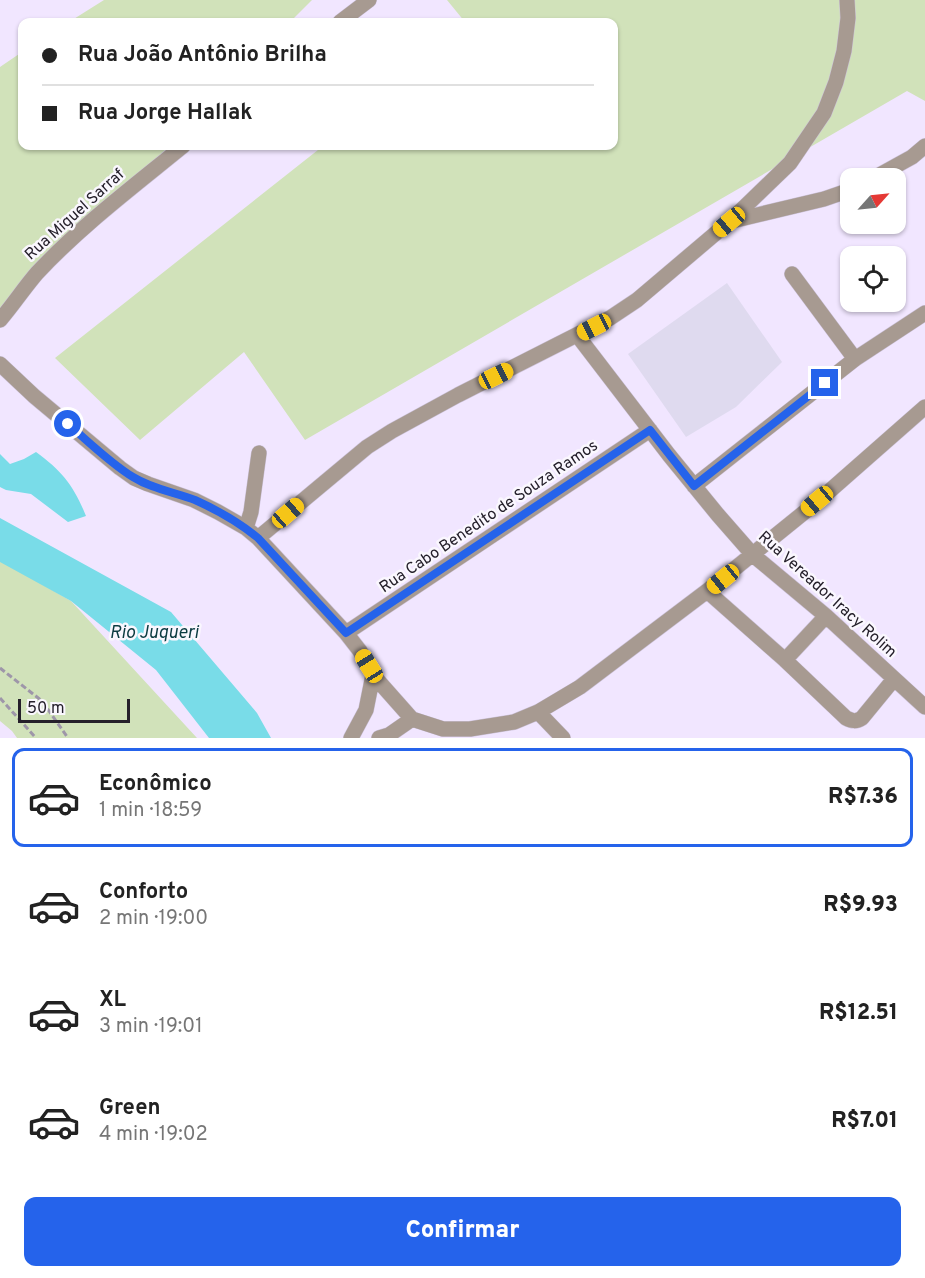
<!DOCTYPE html>
<html lang="pt">
<meta charset="utf-8">
<style>
body{margin:0;font-family:Overpass,sans-serif;background:#f2f2f2;color:#222;height:100vh;display:flex;flex-direction:column;font-size:22px;white-space:nowrap}
*{box-sizing:border-box;margin:0}
p{font-size:20px;color:#767676}
.icon{flex:none;width:33px;height:33px;fill:none;stroke:currentColor;stroke-width:2;stroke-linecap:round;stroke-linejoin:round}
.map{position:relative;height:738px;overflow:hidden}
.details{display:flex;flex-direction:column;background:#fff;flex:1}
.details>*{flex:none}
.banner{position:absolute;left:18px;top:18px;width:600px;height:132px;border-radius:12px;box-shadow:0 2px 4px #0004;display:grid;align-content:center;height:132px;padding:0 24px;background:#fff}
.needle{width:39px;rotate:63deg}
.buttons{position:absolute;left:840px;top:168px;display:grid;gap:12px}
.buttons a{display:grid;place-items:center;width:66px;height:66px;border-radius:12px;background:#fff;box-shadow:0 2px 4px #0004;font-size:30px}
.scale{position:absolute;left:18px;bottom:15px;width:112px;box-sizing:border-box;padding-left:6px;border:3px solid #25202b;border-top:0;font-size:16px;line-height:21px;white-space:nowrap;color:#25202b;-webkit-text-stroke:4px #faf7fe;paint-order:stroke}
.end{position:absolute;width:27px;height:27px;margin:-14px;border:8px solid #2563eb;background:#fff;box-shadow:0 0 0 3px #fff}
.from{border-radius:50%}
.car{position:absolute;width:18px;height:36px;margin:-18px -9px;border-radius:8px;box-shadow:0 0 4px 2px #0007;background:linear-gradient(#f5c518 24%,#345 0 40%,#f5c518 0 76%,#345 0 86%,#f5c518 0)}
.banner b{display:flex;align-items:center;gap:21px;height:57px;font-size:22px}
.banner b+b{border-top:2px solid #e0e0e0}
.banner i{width:15px;height:15px;background:#222}
ul{padding:10px 0 0;list-style:none}
li{display:flex;align-items:center;gap:18px;height:99px;margin:0 12px 9px;padding:0 12px;border:3px solid transparent;border-radius:12px}
li div{flex:1}
li b{display:block;font-size:22px}
li em{font-style:normal;font-weight:800}
li.current{border-color:#2563eb}
li>.icon{width:54px;height:54px;stroke-width:1.5}
.cta{display:flex;gap:12px;margin-top:auto;padding:12px 24px}
.cta a{flex:1;height:69px;border-radius:12px;background:#2563eb;color:#fff;font-size:24px;font-weight:800;line-height:69px;text-align:center}
.map>svg:first-child{display:block}
</style>
<div class="map">
<svg width="925" height="738" viewBox="0 0 925 738">
<rect width="100%" height="100%" fill="#f1e6ff"/>
<!-- education -->
<path fill="#dfdaef" d="M727 283 782 362 736 407 686 437 628 354Z"/>
<!-- green -->
<path fill="#d1e2ba" d="M104 0H312L290 22H69Z
M447 0H925V101L907 91 305 440 244 352 140 440 55 358 323 146H614V22H465Z
M22 52V146H169L0 317V67Z
M0 560 71 601 197 738H17L12 731 0 721Z"/>
<!-- water -->
<path fill="#79dce8" d="M36 452C62 471 74 486 86 516L68 522 31 494 6 490 0 487V454L10 464 24 459Z
M0 518 171 612 257 713 271 738H209L156 670 71 601 0 562Z"/>
<g fill="none" stroke-linecap="round" stroke-linejoin="round">
<!-- minor casing -->
<g stroke="#ccc2d9" stroke-width="16">
<path id="minor" d="M340 22 369 0
M874 178 912 157 925 146
M732 221 824 199 850 190
M792 274 855 359
M0 320C13 305 24 288 37 273 81 226 134 186 183 146
M577 335 669 455 718 515 753 555 826 616 925 707
M0 364 34 396 120 468 134 478 148 484 194 500 218 512 246 528 258 538 346 633 360 651 373 675 412 719 443 729H470L514 722 538 712 580 687 707 591 817 502 925 407
M694 486 855 359 925 313
M246 528 251 512 259 453
M258 538 367 447 392 431 458 395 610 318 637 300 729 222 790 163 824 113 836 82 844 51 848 18 847 0
M707 591 785 660 846 718C852 721 856 722 862 718L894 679
M346 633 650 430
M785 660 826 616
M538 712 563 738
M351 738 366 710 373 675
M379 738 389 735 412 719"/>
</g>
<!-- path -->
<path stroke="#9e96a9" stroke-width="3" stroke-dasharray="6 3" stroke-linecap="butt" d="M0 668 42 701 68 738
M0 698 36 738"/>
<!-- minor -->
<use href="#minor" stroke="#a79a91" stroke-width="15"/>
</g>
<g fill="none" stroke-linecap="round" stroke-linejoin="round">
<!-- route -->
<path stroke="#2563eb" stroke-width="8" d="M68 424C89 442 110 463 133 477 152 489 174 492 195 500 217 510 240 523 258 538L346 633 650 430 694 486 825 383"/>
</g>
<g text-anchor="middle" dominant-baseline="central" stroke-width="5" stroke-linejoin="round" paint-order="stroke">
<!-- street labels -->
<g font-size="16" fill="#25202b" stroke="#faf7fe">
<text transform="translate(75 215) rotate(-42)">Rua Miguel Sarraf</text>
<text transform="translate(489 517) rotate(-34)">Rua Cabo Benedito de Souza Ramos</text>
<text transform="translate(827 595) rotate(42)">Rua Vereador Iracy Rolim</text>
</g>
<!-- water labels -->
<g font-size="18" font-style="italic" fill="#0b3b41" stroke="#faf7fe">
<text x="154" y="633">Rio Juqueri</text>
</g>
</g>
</svg>
<div class="buttons">
<a><svg class="needle" viewBox="-14 -14 28 28"><path d="M0-13l5 13h-10z" fill="#e53935"/><path d="M0 13l5-13h-10z" fill="#767676"/></svg></a>
<a><svg class="icon" aria-label="locate" viewBox="0 0 24 24"><circle cx="12" cy="12" r="6"/><path d="M12 2v4M12 18v4M2 12h4M18 12h4"/></svg></a>
</div>
<div class="scale">50 m</div>
<i class="end from" style="left:68px;top:424px"></i>
<i class="end" style="left:825px;top:383px"></i>
<i class="car" style="left:729px;top:222px;rotate:230deg"></i>
<i class="car" style="left:594px;top:327px;rotate:243deg"></i>
<i class="car" style="left:496px;top:376px;rotate:64deg"></i>
<i class="car" style="left:817px;top:501px;rotate:230deg"></i>
<i class="car" style="left:288px;top:513px;rotate:49deg"></i>
<i class="car" style="left:723px;top:579px;rotate:231deg"></i>
<i class="car" style="left:369px;top:666px;rotate:328deg"></i>
<div class="banner">
<b><i class="from"></i>Rua João Antônio Brilha</b>
<b><i></i>Rua Jorge Hallak</b>
</div>
</div>
<section class="details">
<ul>
<li class="current"><svg class="icon" aria-label="car" viewBox="0 0 24 24"><path d="M5 17H2v-5l4-1 3-4h7l3 4 3 1v5h-3M9 17h6M6 11h13"/><circle cx="7" cy="17" r="2"/><circle cx="17" cy="17" r="2"/></svg><div><b>Econômico</b><p>1 min · 18:59</p></div><em>R$7.36</em></li>
<li><svg class="icon" aria-label="car" viewBox="0 0 24 24"><path d="M5 17H2v-5l4-1 3-4h7l3 4 3 1v5h-3M9 17h6M6 11h13"/><circle cx="7" cy="17" r="2"/><circle cx="17" cy="17" r="2"/></svg><div><b>Conforto</b><p>2 min · 19:00</p></div><em>R$9.93</em></li>
<li><svg class="icon" aria-label="car" viewBox="0 0 24 24"><path d="M5 17H2v-5l4-1 3-4h7l3 4 3 1v5h-3M9 17h6M6 11h13"/><circle cx="7" cy="17" r="2"/><circle cx="17" cy="17" r="2"/></svg><div><b>XL</b><p>3 min · 19:01</p></div><em>R$12.51</em></li>
<li><svg class="icon" aria-label="car" viewBox="0 0 24 24"><path d="M5 17H2v-5l4-1 3-4h7l3 4 3 1v5h-3M9 17h6M6 11h13"/><circle cx="7" cy="17" r="2"/><circle cx="17" cy="17" r="2"/></svg><div><b>Green</b><p>4 min · 19:02</p></div><em>R$7.01</em></li>
</ul>
<div class="cta"><a>Confirmar</a></div>
</section>
